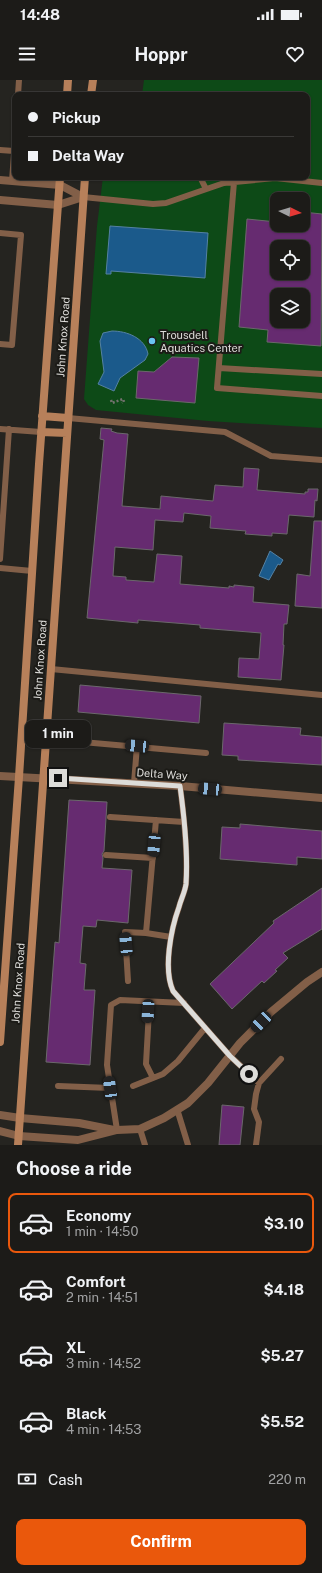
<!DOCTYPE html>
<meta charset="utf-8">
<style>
body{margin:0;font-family:"Public Sans",sans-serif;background:#292825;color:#f1f3f6;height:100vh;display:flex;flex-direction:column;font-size:15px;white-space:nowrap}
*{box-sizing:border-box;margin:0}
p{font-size:13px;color:#a0a1a2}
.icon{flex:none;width:22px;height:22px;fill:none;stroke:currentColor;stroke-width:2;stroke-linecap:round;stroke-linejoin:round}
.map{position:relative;height:1065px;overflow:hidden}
.details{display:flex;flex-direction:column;background:#1c1b18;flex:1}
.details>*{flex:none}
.banner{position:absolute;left:12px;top:12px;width:298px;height:88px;border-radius:8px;box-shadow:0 1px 3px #0004,0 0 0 1px #3a3937;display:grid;align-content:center;height:88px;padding:0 16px;background:#1c1b18}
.needle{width:26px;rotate:95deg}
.buttons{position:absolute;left:270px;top:112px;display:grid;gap:8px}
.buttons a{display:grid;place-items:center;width:40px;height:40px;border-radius:8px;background:#1c1b18;box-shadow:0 1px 3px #0004,0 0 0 1px #3a3937;font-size:20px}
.end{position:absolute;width:18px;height:18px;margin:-9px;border:5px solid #dddcd9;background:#111;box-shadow:0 0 0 2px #111}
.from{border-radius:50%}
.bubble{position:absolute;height:28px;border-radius:8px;background:#1c1b18;box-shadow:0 1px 3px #0004,0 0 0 1px #3a3937;font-size:13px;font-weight:700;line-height:28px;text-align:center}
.car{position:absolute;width:12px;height:24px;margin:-12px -6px;border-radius:5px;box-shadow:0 0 3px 1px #0007;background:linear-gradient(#222 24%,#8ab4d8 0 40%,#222 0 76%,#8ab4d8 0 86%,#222 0)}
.banner b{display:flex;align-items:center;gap:14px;height:38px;font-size:15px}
.banner b+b{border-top:1px solid #3a3937}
.banner i{width:10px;height:10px;background:#f1f3f6}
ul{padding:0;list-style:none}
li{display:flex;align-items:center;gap:12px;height:60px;margin:0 8px 6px;padding:0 8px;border:2px solid transparent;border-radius:8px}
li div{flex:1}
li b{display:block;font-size:15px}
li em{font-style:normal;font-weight:700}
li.current{border-color:#ea580c}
li>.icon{width:36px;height:36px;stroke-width:1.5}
h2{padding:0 16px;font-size:18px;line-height:48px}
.pay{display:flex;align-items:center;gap:10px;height:44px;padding:0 16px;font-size:15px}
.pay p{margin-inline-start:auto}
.primary-button{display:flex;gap:8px;margin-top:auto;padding:8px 16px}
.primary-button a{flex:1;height:46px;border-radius:8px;background:#ea580c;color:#fff;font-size:16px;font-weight:700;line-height:46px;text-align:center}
.status{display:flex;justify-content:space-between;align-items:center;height:28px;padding:0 20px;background:#1c1b18;direction:ltr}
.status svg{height:11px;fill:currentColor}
header{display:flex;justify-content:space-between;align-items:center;height:52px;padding:0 16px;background:#1c1b18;font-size:18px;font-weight:700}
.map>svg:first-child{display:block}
</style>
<div class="status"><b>14:48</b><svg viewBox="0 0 49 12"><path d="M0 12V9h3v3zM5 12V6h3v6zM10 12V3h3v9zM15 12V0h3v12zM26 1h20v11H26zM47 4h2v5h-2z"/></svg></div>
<header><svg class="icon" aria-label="menu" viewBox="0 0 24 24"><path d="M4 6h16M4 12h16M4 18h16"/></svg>Hoppr<svg class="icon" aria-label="heart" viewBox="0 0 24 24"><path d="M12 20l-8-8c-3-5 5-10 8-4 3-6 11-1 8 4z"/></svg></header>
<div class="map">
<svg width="322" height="1065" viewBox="0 0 322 1065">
<rect width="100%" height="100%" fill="#252420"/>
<!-- green -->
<path fill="#0d4a17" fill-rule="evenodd" d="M144 0H322V348L208 341 96 330 88 325 84 319 97 146 103 97H307V15H142ZM277 119H303V145H277ZM277 167H303V193H277ZM277 215H303V241H277Z"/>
<!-- water -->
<path fill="#1b5a8b" stroke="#5581a2" d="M110 146 208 153 205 198 111 191V194H106Z
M112 251C127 251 145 258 148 274L145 280 120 298 114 311 98 304 104 292 100 261 103 253Z
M270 471 283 480 280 485 278 484 269 500 259 496Z"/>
<!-- building -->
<path fill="#662b70" stroke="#6b686b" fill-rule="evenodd" d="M303 132 322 134 321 266 267 262 268 250 239 247 247 139 277 142V145H303ZM277 167H303V193H277ZM277 215H303V241H277Z
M172 277 199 278 195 323 136 318 138 291 154 292Z
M101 348 112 349 111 351 117 353 128 354 122 426 160 429 161 416 213 421 215 405 243 407 244 388 259 389 257 410 305 414V412H308V409H318L317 421 315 420 314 437 289 435 287 454 272 453V456L245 454 246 451 210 448 211 436 184 433 183 442 155 440 153 470 115 467 113 496 126 497V500L154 502 157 474 182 476 180 504 229 508V506L234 507V505L254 507 253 522 289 525 287 544H284L283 565H284L281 600 238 597 239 578 259 579 261 553 200 548V545L138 540V543L87 538 104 360 100 359Z
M314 441H322V528L295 526 297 494 310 496Z
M80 605 201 616 199 643 78 632Z
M224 643 301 648 300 655 322 657V685L238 680V676L222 675Z
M69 720 107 722 104 771 102 774 103 778 102 788 132 790 128 843 97 840 96 847 83 846 80 883 86 884 84 910H95L90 985 46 982 55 862 59 863Z
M240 744 322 751V779L297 777V785L220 779 222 747 240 748Z
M322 808V849L283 873 288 878 275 890 277 891 264 903 262 901 232 929 210 904 274 843 273 841Z
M222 1025 244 1027 240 1065H219Z"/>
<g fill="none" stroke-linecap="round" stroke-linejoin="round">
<!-- path -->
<path stroke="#73726e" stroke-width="2.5" stroke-dasharray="2 2" stroke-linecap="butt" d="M111 320 112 323 123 319 124 322 122 323"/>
<!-- lane -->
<path stroke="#825f48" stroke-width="6" d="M18 15 19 0
M0 70 14 71
M200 97 206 109
M12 101 15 60
M234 102 217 308 322 316
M83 117 153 124 166 123 224 103 275 98 322 103
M0 153 21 155 12 265 0 264
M219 288 322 294
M68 338 225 352 271 376 322 380
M0 349 41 352
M0 479 9 349
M0 488 32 491
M51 589 322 615
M71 661 206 673
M134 703 137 666
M180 706C184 736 188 774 186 804 185 812 181 819 179 827 171 849 163 889 173 911L230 976 259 1003
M110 737 184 742
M106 775 153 778
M146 853 156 740
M128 901 125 852 146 853 171 857
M149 931 146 984 153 998
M58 1006 110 1008
M133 1006 163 994 178 981 205 948
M177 1029 188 1065
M140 1049 145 1065
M117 1050 107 985 111 925 120 920 184 923
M256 1065 259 1042 254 1029 256 1014 259 1003 281 979"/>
<!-- street -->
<path stroke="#825f48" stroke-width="8" d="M0 100 60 105 83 117
M0 120 58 125 83 117
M0 696 180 706 322 718
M0 1035 20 1038 79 1043 114 1050
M0 1051 19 1056 78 1060 117 1050 140 1049 164 1038 188 1023 208 1003 240 963 271 932 307 902 322 892"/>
<!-- secondary -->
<path stroke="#b7805a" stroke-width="8" d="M67 15 68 0
M91 15 93 0
M42 336 68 338
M41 352 67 353
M0 962 19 697 39 384 60 97
M18 1065 85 97"/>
</g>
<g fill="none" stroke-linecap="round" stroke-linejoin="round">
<!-- route -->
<path stroke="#dddcd9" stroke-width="5" d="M58 698 180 706C184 735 188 775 186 804 185 812 181 819 179 827 171 849 163 889 173 911L230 976 249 994"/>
</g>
<!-- markers -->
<circle fill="#6ac3f1" stroke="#1c1b17" stroke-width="1.5" cx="152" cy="261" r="4"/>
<g text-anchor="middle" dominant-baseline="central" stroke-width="4" stroke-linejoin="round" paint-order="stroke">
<!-- poi labels -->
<g font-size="11" fill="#dddcd9" stroke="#1c1b17" text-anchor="start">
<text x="160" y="255">Trousdell<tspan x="160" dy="13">Aquatics Center</tspan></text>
</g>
<!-- street labels -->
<g font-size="11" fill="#dddcd9" stroke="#1c1b17">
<text transform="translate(63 257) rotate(-86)">John Knox Road</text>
<text transform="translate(40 580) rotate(-86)">John Knox Road</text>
<text transform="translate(162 694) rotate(4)">Delta Way</text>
<text transform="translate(18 903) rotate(-86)">John Knox Road</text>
</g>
</g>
</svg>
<div class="buttons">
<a><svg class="needle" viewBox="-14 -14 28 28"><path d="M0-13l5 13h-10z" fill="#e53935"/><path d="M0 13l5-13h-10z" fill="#a0a1a2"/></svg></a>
<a><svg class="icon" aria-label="locate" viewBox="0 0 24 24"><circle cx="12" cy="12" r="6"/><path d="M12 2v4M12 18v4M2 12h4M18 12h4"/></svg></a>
<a><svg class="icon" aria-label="layers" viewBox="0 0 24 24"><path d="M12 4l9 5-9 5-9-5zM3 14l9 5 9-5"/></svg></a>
</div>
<i class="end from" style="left:249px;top:994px"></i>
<i class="end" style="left:58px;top:698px"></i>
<div class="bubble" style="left:25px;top:640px;width:66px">1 min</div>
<i class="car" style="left:137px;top:666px;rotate:275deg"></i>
<i class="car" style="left:210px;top:709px;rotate:275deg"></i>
<i class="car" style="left:154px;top:765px;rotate:185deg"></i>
<i class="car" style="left:126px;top:864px;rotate:355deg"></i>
<i class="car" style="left:148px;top:931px;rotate:183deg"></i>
<i class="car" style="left:261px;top:942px;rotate:225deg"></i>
<i class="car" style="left:110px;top:1008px;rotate:352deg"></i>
<div class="banner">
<b><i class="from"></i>Pickup</b>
<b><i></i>Delta Way</b>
</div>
</div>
<section class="details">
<h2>Choose a ride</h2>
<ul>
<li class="current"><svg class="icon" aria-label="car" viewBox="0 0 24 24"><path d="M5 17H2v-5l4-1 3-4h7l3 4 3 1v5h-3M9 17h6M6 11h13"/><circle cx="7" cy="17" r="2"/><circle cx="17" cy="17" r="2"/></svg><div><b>Economy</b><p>1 min · 14:50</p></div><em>$3.10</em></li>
<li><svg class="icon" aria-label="car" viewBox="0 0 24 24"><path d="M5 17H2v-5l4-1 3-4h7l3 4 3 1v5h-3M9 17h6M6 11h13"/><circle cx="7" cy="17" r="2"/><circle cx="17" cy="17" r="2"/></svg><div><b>Comfort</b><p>2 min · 14:51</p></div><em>$4.18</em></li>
<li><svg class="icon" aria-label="car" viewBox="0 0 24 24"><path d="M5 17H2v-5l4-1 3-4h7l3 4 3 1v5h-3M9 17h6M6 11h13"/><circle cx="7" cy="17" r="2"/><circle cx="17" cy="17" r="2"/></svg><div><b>XL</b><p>3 min · 14:52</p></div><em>$5.27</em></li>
<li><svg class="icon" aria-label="car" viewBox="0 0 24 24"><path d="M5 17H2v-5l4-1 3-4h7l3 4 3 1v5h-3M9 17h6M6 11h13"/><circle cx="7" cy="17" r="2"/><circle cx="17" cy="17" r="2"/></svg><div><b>Black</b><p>4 min · 14:53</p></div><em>$5.52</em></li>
</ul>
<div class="pay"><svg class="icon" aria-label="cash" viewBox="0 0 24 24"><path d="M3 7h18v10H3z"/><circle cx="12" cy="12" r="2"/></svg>Cash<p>220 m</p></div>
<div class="primary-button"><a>Confirm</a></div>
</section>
